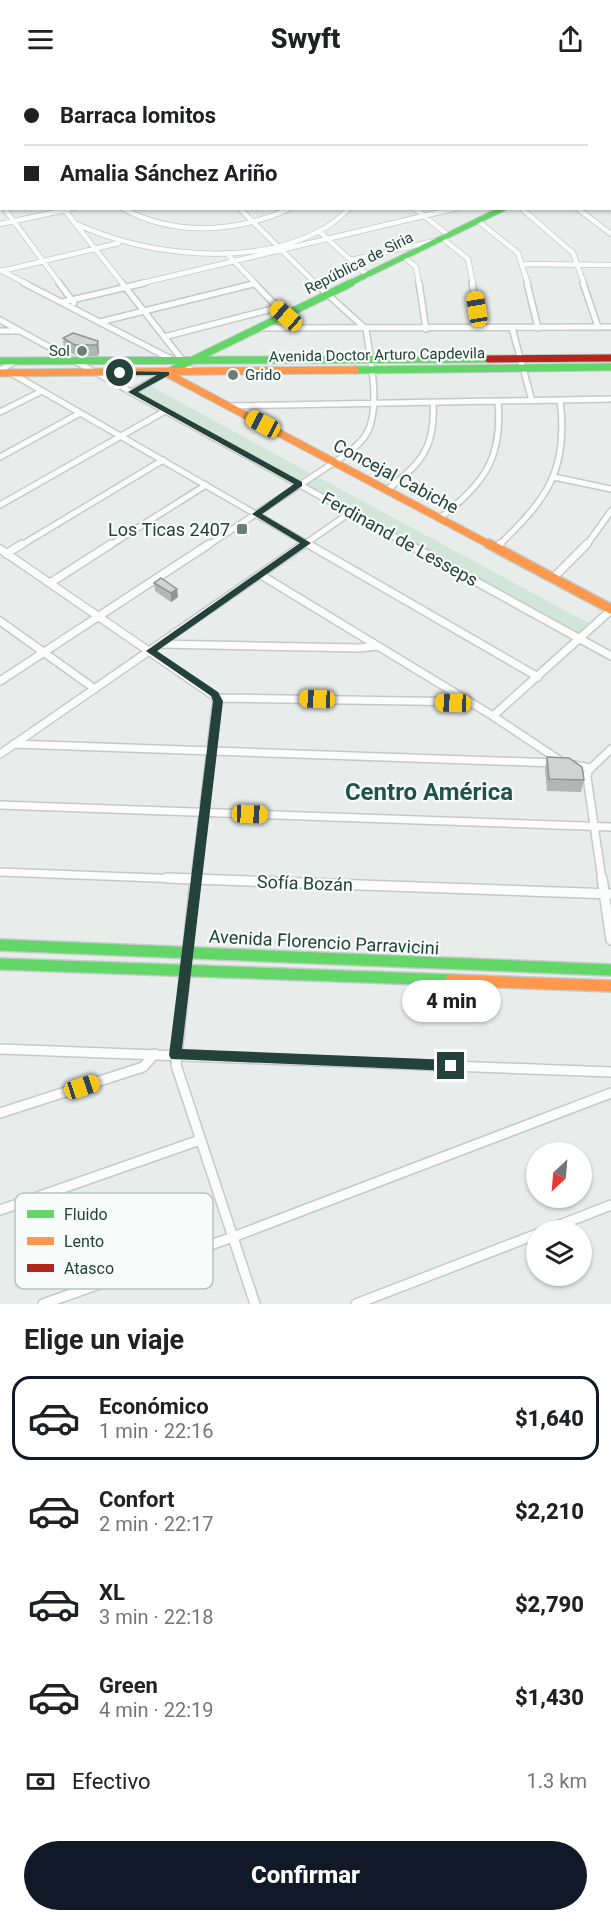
<!DOCTYPE html>
<html lang="es">
<meta charset="utf-8">
<style>
body{margin:0;font-family:Roboto,sans-serif;background:#f6f6f6;color:#202124;height:100vh;display:flex;flex-direction:column;font-size:22px;white-space:nowrap}
*{box-sizing:border-box;margin:0}
p{font-size:20px;color:#757577}
.icon{flex:none;width:33px;height:33px;fill:none;stroke:currentColor;stroke-width:2;stroke-linecap:round;stroke-linejoin:round}
.map{position:relative;height:1226px;overflow:hidden}
.drawer{display:flex;flex-direction:column;background:#fff;flex:1}
.drawer>*{flex:none}
.banner{position:absolute;left:0px;top:0px;width:612px;height:132px;box-shadow:0 2px 4px #0004;display:grid;align-content:center;height:132px;padding:0 24px;background:#fff}
.needle{width:39px;rotate:206deg}
.tools{position:absolute;left:526px;top:1064px;display:grid;gap:12px}
.tools a{display:grid;place-items:center;width:66px;height:66px;border-radius:50%;background:#fff;box-shadow:0 2px 4px #0004;font-size:30px}
.end{position:absolute;width:27px;height:27px;margin:-14px;border:8px solid #24423a;background:#fff;box-shadow:0 0 0 3px #fff}
.from{border-radius:50%}
.bubble{position:absolute;height:42px;border-radius:21px;background:#fff;box-shadow:0 2px 4px #0004;font-size:20px;font-weight:800;line-height:42px;text-align:center}
.car{position:absolute;width:18px;height:36px;margin:-18px -9px;border-radius:8px;box-shadow:0 0 4px 2px #0007;background:linear-gradient(#f5c518 24%,#345 0 40%,#f5c518 0 76%,#345 0 86%,#f5c518 0)}
.banner b{display:flex;align-items:center;gap:21px;height:57px;font-size:22px}
.banner b+b{border-top:2px solid #e0e0e0}
.banner i{width:15px;height:15px;background:#202124}
ul{padding:0;list-style:none}
li{display:flex;align-items:center;gap:18px;height:84px;margin:0 12px 9px;padding:0 12px;border:3px solid transparent;border-radius:18px}
li div{flex:1}
li b{display:block;font-size:22px}
li em{font-style:normal;font-weight:800}
li.selected{border-color:#111827}
li>.icon{width:54px;height:54px;stroke-width:1.5}
h2{padding:0 24px;font-size:27px;line-height:72px}
.pay{display:flex;align-items:center;gap:15px;height:66px;padding:0 24px;font-size:22px}
.pay p{margin-inline-start:auto}
.primary-button{display:flex;gap:12px;margin-top:auto;padding:12px 24px}
.primary-button a{flex:1;height:69px;border-radius:36px;background:#111827;color:#fff;font-size:24px;font-weight:800;line-height:69px;text-align:center}
header{display:flex;justify-content:space-between;align-items:center;height:78px;padding:0 24px;background:#fff;font-size:27px;font-weight:800}
.map>svg:first-child{display:block}
</style>
<header><svg class="icon" aria-label="menu" viewBox="0 0 24 24"><path d="M4 6h16M4 12h16M4 18h16"/></svg>Swyft<svg class="icon" aria-label="share" viewBox="0 0 24 24"><path d="M12 15V3M7 8l5-5 5 5M5 13v7h14v-7"/></svg></header>
<div class="map">
<svg width="611" height="1226" viewBox="0 0 611 1226">
<rect width="100%" height="100%" fill="#e8edeb"/>
<!-- green -->
<path fill="#d1e6d8" d="M149 307 310 395 299 402 135 315Z
M318 399 592 547 580 556 306 407Z"/>
<g fill="none" stroke-linecap="round" stroke-linejoin="round">
<!-- street-far3 casing -->
<g stroke="#c5cac8" stroke-width="6">
<path id="street-far3" d="M53 0 55 2
M103 0 105 2
M154 0 156 2
M202 0 204 2
M252 0 254 2
M302 0 304 2
M348 0 350 2
M393 0 395 2
M427 0 431 2
M537 0 542 2
M77 2 86 0
M274 2 282 0
M458 2 461 0
M552 2 555 0
M4 130 60 206
M63 130 123 206
M122 130C175 159 237 155 291 130
M239 130 316 206
M414 130 448 157
M521 130 573 175 584 206
M577 130 611 156
M478 143 518 175 528 206
M74 145C146 178 253 191 325 150 334 145 342 137 350 130
M0 146 75 130
M320 154 368 198
M442 160 468 181 473 206
M226 175 256 206
M404 179 416 189 419 206
M351 182 435 163
M523 186 611 187
M0 192 27 206
M2 193 119 165
M138 206 457 130"/>
</g>
<!-- street-far2 casing -->
<g stroke="#c5cac8" stroke-width="8">
<path id="street-far2" d="M24 205 196 294
M59 205 74 225
M122 205 183 283
M254 205 286 238
M419 205 426 251
M472 205 481 250
M527 205 538 250
M583 205 598 249
M63 224 144 205
M0 242 411 468
M100 244 253 206
M260 250 611 249
M512 250 532 323
M0 253H18
M164 259 276 230
M0 292 16 283
M11 295 311 468
M132 314 166 295
M227 328 611 321
M0 334 42 313
M0 379 80 335
M554 399 611 411
M387 412C421 385 436 370 433 324
M0 427 165 333
M440 440C484 405 503 381 498 323
M20 468 163 382
M109 468 206 407
M207 468 347 376C354 370 362 364 367 355 381 329 370 280 366 251L315 205
M302 468 351 434
M498 468C547 421 569 392 560 322
M586 468 611 433"/>
</g>
<!-- street-far1 casing -->
<g stroke="#c5cac8" stroke-width="10">
<path id="street-far1" d="M308 466 538 599
M408 466 611 578
M496 470 500 466
M0 471 217 620 195 802
M6 476 22 466
M261 497 493 638 562 684
M553 500 587 466
M50 505 111 466
M0 543 95 611
M161 566 359 570 377 568
M0 603 209 466
M217 620 470 624
M493 638 611 532
M14 666 555 685
M0 676 304 466
M573 687 591 690
M0 727 611 749
M0 794 208 802
M602 802 587 699 588 693 611 671"/>
</g>
<!-- street casing -->
<g stroke="#c5cac8" stroke-width="12">
<path id="street" d="M167 800 611 816
M195 800 176 987 255 1226
M602 800 611 862
M0 971 611 994
M0 1035 143 989 155 976
M0 1132 200 1062
M547 1152 611 1127
M43 1226 233 1159 611 1015
M356 1226 537 1156"/>
</g>
<!-- fast-far2 casing -->
<g stroke="#c3cbc8" stroke-width="7">
<path id="fast-far2" d="M348 206 504 130"/>
</g>
<!-- fast-far1 casing -->
<g stroke="#c3cbc8" stroke-width="9">
<path id="fast-far1" d="M0 283 489 281
M355 292 611 289
M166 295 351 205"/>
</g>
<!-- fast casing -->
<g stroke="#c3cbc8" stroke-width="14">
<path id="fast" d="M0 867 611 892
M0 886 451 902"/>
</g>
<!-- slow-far2 casing -->
<g stroke="#c3cbc8" stroke-width="9">
<path id="slow-far2" d="M0 295 355 292
M166 295 492 468"/>
</g>
<!-- slow-far1 casing -->
<g stroke="#c3cbc8" stroke-width="12">
<path id="slow-far1" d="M489 466 611 531"/>
</g>
<!-- slow casing -->
<g stroke="#c3cbc8" stroke-width="14">
<path id="slow" d="M451 902 611 908"/>
</g>
<!-- jam casing -->
<g stroke="#c3cbc8" stroke-width="9">
<path id="jam" d="M489 281 611 280"/>
</g>
<!-- street-far3 -->
<use href="#street-far3" stroke="#fcfcfc" stroke-width="4.5"/>
<!-- street-far2 -->
<use href="#street-far2" stroke="#fcfcfc" stroke-width="5"/>
<!-- street-far1 -->
<use href="#street-far1" stroke="#fcfcfc" stroke-width="7"/>
<!-- street -->
<use href="#street" stroke="#fcfcfc" stroke-width="9"/>
<!-- fast-far2 -->
<use href="#fast-far2" stroke="#63d668" stroke-width="5"/>
<!-- fast-far1 -->
<use href="#fast-far1" stroke="#63d668" stroke-width="7"/>
<!-- fast -->
<use href="#fast" stroke="#63d668" stroke-width="11"/>
<!-- slow-far2 -->
<use href="#slow-far2" stroke="#ff974d" stroke-width="7"/>
<!-- slow-far1 -->
<use href="#slow-far1" stroke="#ff974d" stroke-width="9"/>
<!-- slow -->
<use href="#slow" stroke="#ff974d" stroke-width="11"/>
<!-- jam -->
<use href="#jam" stroke="#b3261e" stroke-width="7"/>
</g>
<!-- wall -->
<path fill="#b2b6b5" d="M63 260 98 263 99 274 98 278H77L64 271Z
M154 505 178 519 171 524 155 513Z
M547 679 584 702 581 714 547 713 545 691Z"/>
<!-- shaded-wall -->
<path fill="#919493" d="M98 263 99 274 98 278 97 267Z
M177 511 178 519 171 524V515Z"/>
<!-- building -->
<path fill="#cfd4d2" stroke="#919493" stroke-width="1.5" d="M73 255 98 263 97 267H75L63 260Z
M161 500 177 511 171 515 154 505Z
M547 679 569 680 582 689 584 702 549 701Z"/>
<!-- route -->
<path fill="#24423a" d="M117 293 169 294V297L138 314 302 404V408L262 436 311 465 157 573 218 614 223 623 182 971 451 982 455 984 457 988 455 992 451 993 171 981 169 977 213 623 211 618 146 573 300 465 252 436 294 406 128 314 157 297H120L117 296Z"/>
<!-- markers -->
<g fill="#697e78" stroke="#f7fbf9" stroke-width="2">
<circle cx="82" cy="273" r="6"/>
<circle cx="233" cy="297" r="6"/>
<rect x="236" y="445" width="12" height="12" rx="3"/>
</g>
<g text-anchor="middle" dominant-baseline="central" stroke-width="4.5" stroke-linejoin="round" paint-order="stroke">
<!-- far-street labels -->
<g font-size="15" fill="#24423a" stroke="#f7fbf9">
<text transform="translate(359 185) rotate(-27)">República de Siria</text>
<text transform="translate(377 277) rotate(-1)">Avenida Doctor Arturo Capdevila</text>
</g>
<!-- far-poi labels -->
<g font-size="15" fill="#24423a" stroke="#f7fbf9" text-anchor="end">
<text x="70" y="273">Sol</text>
<text x="245" y="297" text-anchor="start">Grido</text>
</g>
<!-- street labels -->
<g font-size="18" fill="#24423a" stroke="#f7fbf9">
<text transform="translate(396 398) rotate(28)">Concejal Cabiche</text>
<text transform="translate(400 461) rotate(29)">Ferdinand de Lesseps</text>
<text transform="translate(305 805) rotate(2)">Sofía Bozán</text>
<text transform="translate(324 864) rotate(3)">Avenida Florencio Parravicini</text>
</g>
<!-- poi labels -->
<g font-size="18" fill="#24423a" stroke="#f7fbf9" text-anchor="end">
<text x="230" y="451">Los Ticas 2407</text>
</g>
<!-- district labels -->
<g font-size="24" font-weight="bold" fill="#1f5548" stroke="#f7fbf9">
<text x="429" y="714">Centro América</text>
</g>
</g>
<!-- legend -->
<rect x="15" y="1115" width="198" height="96" rx="9" fill="#f7fbf9" stroke="#b8c4c0" stroke-width="1.5"/>
<rect x="27" y="1132" width="27" height="8" fill="#63d668"/>
<rect x="27" y="1159" width="27" height="8" fill="#ff974d"/>
<rect x="27" y="1186" width="27" height="8" fill="#b3261e"/>
<g font-size="16" fill="#24423a">
<text x="64" y="1142">Fluido</text>
<text x="64" y="1169">Lento</text>
<text x="64" y="1196">Atasco</text>
</g>
</svg>
<div class="tools">
<a><svg class="needle" viewBox="-14 -14 28 28"><path d="M0-13l5 13h-10z" fill="#e53935"/><path d="M0 13l5-13h-10z" fill="#757577"/></svg></a>
<a><svg class="icon" aria-label="layers" viewBox="0 0 24 24"><path d="M12 4l9 5-9 5-9-5zM3 14l9 5 9-5"/></svg></a>
</div>
<i class="end from" style="left:120px;top:295px"></i>
<i class="end" style="left:451px;top:988px"></i>
<div class="bubble" style="left:402px;top:902px;width:99px">4 min</div>
<i class="car" style="left:477px;top:231px;rotate:351deg"></i>
<i class="car" style="left:286px;top:238px;rotate:311deg"></i>
<i class="car" style="left:263px;top:346px;rotate:298deg"></i>
<i class="car" style="left:317px;top:621px;rotate:272deg"></i>
<i class="car" style="left:453px;top:625px;rotate:272deg"></i>
<i class="car" style="left:250px;top:736px;rotate:92deg"></i>
<i class="car" style="left:82px;top:1009px;rotate:72deg"></i>
<div class="banner">
<b><i class="from"></i>Barraca lomitos</b>
<b><i></i>Amalia Sánchez Ariño</b>
</div>
</div>
<section class="drawer">
<h2>Elige un viaje</h2>
<ul>
<li class="selected"><svg class="icon" aria-label="car" viewBox="0 0 24 24"><path d="M5 17H2v-5l4-1 3-4h7l3 4 3 1v5h-3M9 17h6M6 11h13"/><circle cx="7" cy="17" r="2"/><circle cx="17" cy="17" r="2"/></svg><div><b>Económico</b><p>1 min · 22:16</p></div><em>$1,640</em></li>
<li><svg class="icon" aria-label="car" viewBox="0 0 24 24"><path d="M5 17H2v-5l4-1 3-4h7l3 4 3 1v5h-3M9 17h6M6 11h13"/><circle cx="7" cy="17" r="2"/><circle cx="17" cy="17" r="2"/></svg><div><b>Confort</b><p>2 min · 22:17</p></div><em>$2,210</em></li>
<li><svg class="icon" aria-label="car" viewBox="0 0 24 24"><path d="M5 17H2v-5l4-1 3-4h7l3 4 3 1v5h-3M9 17h6M6 11h13"/><circle cx="7" cy="17" r="2"/><circle cx="17" cy="17" r="2"/></svg><div><b>XL</b><p>3 min · 22:18</p></div><em>$2,790</em></li>
<li><svg class="icon" aria-label="car" viewBox="0 0 24 24"><path d="M5 17H2v-5l4-1 3-4h7l3 4 3 1v5h-3M9 17h6M6 11h13"/><circle cx="7" cy="17" r="2"/><circle cx="17" cy="17" r="2"/></svg><div><b>Green</b><p>4 min · 22:19</p></div><em>$1,430</em></li>
</ul>
<div class="pay"><svg class="icon" aria-label="cash" viewBox="0 0 24 24"><path d="M3 7h18v10H3z"/><circle cx="12" cy="12" r="2"/></svg>Efectivo<p>1.3 km</p></div>
<div class="primary-button"><a>Confirmar</a></div>
</section>
